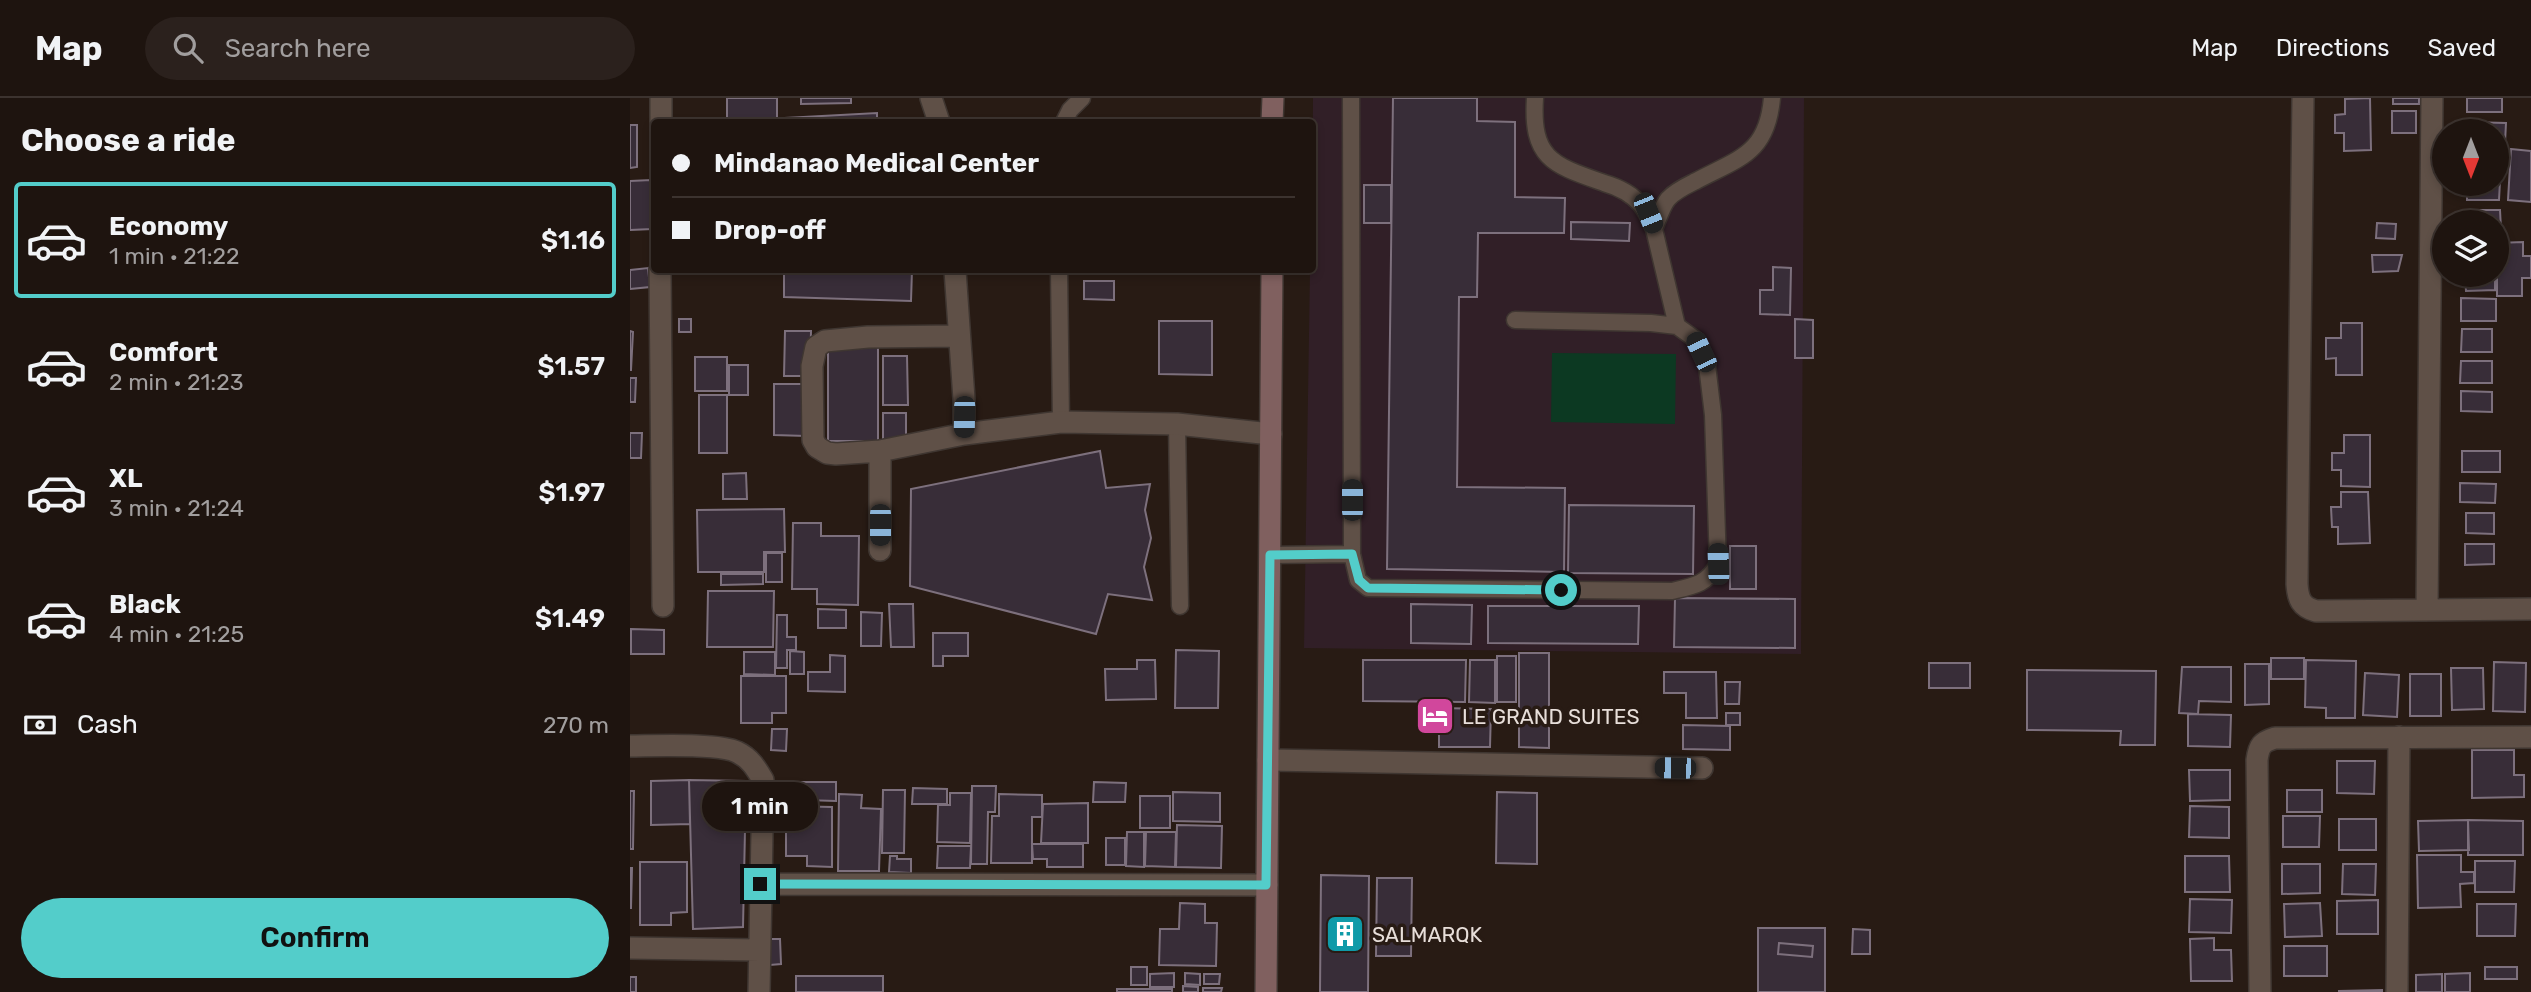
<!DOCTYPE html>
<meta charset="utf-8">
<style>
body{margin:0;font-family:Rubik,sans-serif;background:#2b211d;color:#f1f3f6;height:100vh;display:flex;flex-direction:column;font-size:26px;white-space:nowrap}
*{box-sizing:border-box;margin:0}
p{font-size:23px;color:#a19e9e}
.icon{flex:none;width:38px;height:38px;fill:none;stroke:currentColor;stroke-width:2;stroke-linecap:round;stroke-linejoin:round}
.map{position:relative;flex:1;overflow:hidden}
.drawer{display:flex;flex-direction:column;background:#1e140f;width:630px}
.drawer>*{flex:none}
.banner{position:absolute;left:21px;top:21px;width:665px;height:154px;border-radius:7px;box-shadow:0 4px 10px #0003,0 0 0 2px #3c332f;display:grid;align-content:center;height:154px;padding:0 21px;background:#1e140f}
.needle{width:46px;rotate:180deg}
.tools{position:absolute;left:1802px;top:21px;display:grid;gap:14px}
.tools a{display:grid;place-items:center;width:77px;height:77px;border-radius:50%;background:#1e140f;box-shadow:0 4px 10px #0003,0 0 0 2px #3c332f;font-size:35px}
.end{position:absolute;width:32px;height:32px;margin:-16px;border:9px solid #53cdca;background:#111;box-shadow:0 0 0 4px #111}
.from{border-radius:50%}
.bubble{position:absolute;height:49px;border-radius:24px;background:#1e140f;box-shadow:0 4px 10px #0003,0 0 0 2px #3c332f;font-size:23px;font-weight:600;line-height:49px;text-align:center}
.car{position:absolute;width:21px;height:42px;margin:-21px -10px;border-radius:9px;box-shadow:0 0 5px 2px #0007;background:linear-gradient(#222 24%,#8ab4d8 0 40%,#222 0 76%,#8ab4d8 0 86%,#222 0)}
.banner b{display:flex;align-items:center;gap:24px;height:66px;font-size:26px}
.banner b+b{border-top:2px solid #3c332f}
.banner i{width:18px;height:18px;background:#f1f3f6}
ul{padding:0;list-style:none}
li{display:flex;align-items:center;gap:21px;height:116px;margin:0 14px 10px;padding:0 7px;border:4px solid transparent;border-radius:7px}
li div{flex:1}
li b{display:block;font-size:26px}
li em{font-style:normal;font-weight:600}
li.current{border-color:#53cdca}
li>.icon{width:63px;height:63px;stroke-width:1.5}
h2{padding:0 21px;font-size:32px;line-height:84px}
.pay{display:flex;align-items:center;gap:18px;height:77px;padding:0 21px;font-size:26px}
.pay p{margin-inline-start:auto}
.action{display:flex;gap:14px;margin-top:auto;padding:14px 21px}
.action a{flex:1;height:80px;border-radius:42px;background:#53cdca;color:#111;font-size:28px;font-weight:600;line-height:80px;text-align:center}
header{display:flex;align-items:center;gap:42px;box-sizing:border-box;height:98px;padding:0 35px;background:#1e140f;border-bottom:2px solid #3c332f}
header strong{font-size:33px}
nav{display:flex;gap:38px;margin-inline-start:auto;font-size:24px}
.search{width:490px;height:63px;background:#2b211d;display:flex;align-items:center;gap:18px;box-sizing:border-box;padding:0 24px;border-radius:38px;color:#a19e9e;font-size:26px}
main{display:flex;flex:1;min-height:0}
.map>svg:first-child{display:block}
</style>
<header>
<strong>Map</strong>
<div class="search"><svg class="icon" aria-label="search" viewBox="0 0 24 24"><circle cx="10" cy="10" r="6"/><path d="M15 15l6 6"/></svg>Search here</div>
<nav><a>Map</a><a>Directions</a><a>Saved</a></nav>
</header>
<main>
<section class="drawer">
<h2>Choose a ride</h2>
<ul>
<li class="current"><svg class="icon" aria-label="car" viewBox="0 0 24 24"><path d="M5 17H2v-5l4-1 3-4h7l3 4 3 1v5h-3M9 17h6M6 11h13"/><circle cx="7" cy="17" r="2"/><circle cx="17" cy="17" r="2"/></svg><div><b>Economy</b><p>1 min · 21:22</p></div><em>$1.16</em></li>
<li><svg class="icon" aria-label="car" viewBox="0 0 24 24"><path d="M5 17H2v-5l4-1 3-4h7l3 4 3 1v5h-3M9 17h6M6 11h13"/><circle cx="7" cy="17" r="2"/><circle cx="17" cy="17" r="2"/></svg><div><b>Comfort</b><p>2 min · 21:23</p></div><em>$1.57</em></li>
<li><svg class="icon" aria-label="car" viewBox="0 0 24 24"><path d="M5 17H2v-5l4-1 3-4h7l3 4 3 1v5h-3M9 17h6M6 11h13"/><circle cx="7" cy="17" r="2"/><circle cx="17" cy="17" r="2"/></svg><div><b>XL</b><p>3 min · 21:24</p></div><em>$1.97</em></li>
<li><svg class="icon" aria-label="car" viewBox="0 0 24 24"><path d="M5 17H2v-5l4-1 3-4h7l3 4 3 1v5h-3M9 17h6M6 11h13"/><circle cx="7" cy="17" r="2"/><circle cx="17" cy="17" r="2"/></svg><div><b>Black</b><p>4 min · 21:25</p></div><em>$1.49</em></li>
</ul>
<div class="pay"><svg class="icon" aria-label="cash" viewBox="0 0 24 24"><path d="M3 7h18v10H3z"/><circle cx="12" cy="12" r="2"/></svg>Cash<p>270 m</p></div>
<div class="action"><a>Confirm</a></div>
</section>
<div class="map">
<svg width="1901" height="894" viewBox="0 0 1901 894">
<rect width="100%" height="100%" fill="#281b14"/>
<!-- medical -->
<path fill="#311f27" d="M683 0H1174L1171 556 674 550 680 172H682Z"/>
<!-- green -->
<path fill="#0c3922" d="M922 255 1046 256 1045 326 921 324Z"/>
<!-- building -->
<path fill="#382d38" stroke="#7d707d" stroke-width="2" d="M97 0H147V24H97Z
M171 0H221V5L171 6Z
M763 0H847V23L885 24V99L935 100 934 135H848L847 199H829L827 389 935 390 934 474 757 471Z
M1740 0 1741 52 1714 53V35H1705V17L1715 16V1Z
M1763 0H1789V6H1763Z
M1837 0H1872V14H1837Z
M1762 13H1786V35H1762Z
M247 15V24H154L155 20Z
M1838 24 1876 25 1875 45H1867V33H1838Z
M0 27H7V69L0 70Z
M1881 51 1901 53V104L1878 102Z
M1867 53H1871V73H1867Z
M21 82 22 131 0 132V83Z
M1867 83H1870L1869 102H1837V86H1867Z
M734 87H761V125H734Z
M1833 112H1870L1871 131H1867V124H1833Z
M941 124 1000 125 999 143 941 141Z
M1747 125 1766 126 1765 141 1746 140Z
M1893 144V158H1901V180H1892V198H1867V145Z
M1742 157H1772L1768 173 1743 174Z
M1143 169 1161 170 1160 217 1130 216V192H1143Z
M18 170 20 189 0 191V172Z
M154 172H282L281 203 154 199Z
M1835 177H1865V192L1836 193Z
M454 183H484V202L454 201Z
M1831 200 1866 201V223H1831Z
M49 221H61V234H49Z
M1165 221 1183 222V260H1165Z
M529 223H582V277L529 276Z
M1711 225H1732V277H1706V260L1696 261V240H1711Z
M1832 231H1862V254H1831Z
M0 233 3 234 1 272H0Z
M155 233H181L180 278H154Z
M198 247H248V343H198Z
M253 258H277L278 307H253Z
M65 259H97V293H65Z
M1831 263H1862V285H1830Z
M99 267H118V297H99Z
M0 280H6L5 304H0Z
M144 286H176V338L144 337Z
M1831 293 1862 294V314L1831 313Z
M69 297H97V355H69Z
M253 315H276V341H253Z
M0 335H12L11 360H0Z
M1714 337H1740V389L1711 388V372H1702V355H1714Z
M470 353 476 390 520 386 515 412 521 440 514 469 522 502 478 496 466 536 280 488 281 391Z
M1832 353H1870V374H1832Z
M116 375 117 401H93V376Z
M1830 385 1866 386 1865 405 1830 404Z
M1711 394H1738L1740 445 1708 446V429H1702L1701 409H1711Z
M939 407 1064 408 1063 476 938 475Z
M154 411 155 454H134V474H68L67 412Z
M1836 415H1864V436L1836 435Z
M163 425H191V438H229L228 507 187 506V491H162Z
M1835 446H1864V466L1835 467Z
M1100 448H1126V491H1100Z
M136 455H152V484H136Z
M91 476H133V486L91 487Z
M78 493H144L143 549H77Z
M1045 500 1165 501V550L1044 549Z
M259 506H283L284 549H261Z
M781 506 842 507 841 546 781 545Z
M858 508H1009L1008 546 858 545Z
M188 511 216 512V530H188Z
M231 514 252 515 251 548H231Z
M147 517H157V539H166V552H157V570H146Z
M1 531 34 532V556H1Z
M303 535H338V558H313V568H303Z
M546 552 589 553 588 610H545Z
M160 553 174 554V576H160Z
M114 554H145V577L114 576Z
M889 555H919V650L889 649Z
M200 557 215 558V594L178 593V574H200Z
M867 558H886V604H867Z
M1641 560H1674V581H1641Z
M507 562H525L526 601 476 602 475 571H507Z
M733 562H836L835 604 733 603Z
M840 562H865V605L839 604Z
M1676 562 1726 563 1725 620H1696V610L1675 609Z
M1864 564 1896 565 1895 614 1863 613Z
M1299 565H1340V590H1299Z
M1615 566H1639V606L1615 607Z
M1552 569H1601V604L1569 603 1568 616 1549 615Z
M1821 570H1853L1854 611 1822 612Z
M1397 572 1526 573 1525 647H1490L1491 633 1397 632Z
M1034 574H1086L1087 620H1056V595H1034Z
M1735 575 1769 577 1767 619 1733 617Z
M1780 576H1811V618H1780Z
M111 578H156V615H142V625H111Z
M1095 584H1110L1109 606H1095Z
M809 610 861 611 860 649H809Z
M1096 615H1110V627H1096Z
M1558 616 1601 617 1600 649 1558 648Z
M1053 627 1100 628V652L1053 651Z
M142 631H157L156 653 141 652Z
M1842 652H1884V677H1894V699L1842 700Z
M1707 663H1745L1744 696 1707 695Z
M1559 672H1600V702L1560 703Z
M59 682 60 726 21 727V683Z
M59 682 116 683 113 829 63 831Z
M169 684H206V703L174 702V706H155V688H169Z
M464 684 496 685 495 704H463Z
M342 688H366L365 714H358L357 766H341Z
M283 690 317 691V706H282Z
M253 692H275L274 755H252Z
M1657 692H1692V714H1657Z
M0 693H4L3 751H0Z
M543 694 590 695V724L543 723Z
M867 694 907 695V766L866 765Z
M320 695H341L340 745 307 744 308 707H320Z
M209 696 232 697 231 710 251 711 249 773H208Z
M369 696 412 697V719H402V765H361L362 718H369Z
M510 698H540V730H510Z
M458 705V745H411L413 706Z
M156 708 202 709V769L177 768V758H156Z
M1560 708 1599 709V740L1559 739Z
M1653 718H1690L1689 749H1653Z
M1709 721H1746V752H1709Z
M1838 722 1893 723V757H1838Z
M1838 722 1839 752 1789 753 1788 723Z
M547 727 592 728 591 770 546 769Z
M497 734H514V769L496 768Z
M516 734H546L545 769 515 768Z
M476 740H495V767H476Z
M402 746H453V769H417V761H403Z
M308 748H341L340 770H307Z
M1787 757H1831V774H1844V785L1830 786 1831 809 1788 810Z
M260 758H267V761H281V775L259 774Z
M1555 758H1599L1600 794H1555Z
M1845 763H1885L1884 794H1845Z
M10 764H57V814L41 815V827H10Z
M1652 766H1690V795L1652 796Z
M1713 766H1746L1745 797 1712 796Z
M0 770H2L1 810H0Z
M691 777 739 778 738 894H690Z
M747 780H782L781 858H746Z
M1560 801 1602 802 1601 835 1559 834Z
M1748 802V836H1707V803Z
M550 805 575 806V825H587L586 868 529 867 530 831H549Z
M1690 805 1692 838 1655 839 1654 806Z
M1847 806H1886L1885 838H1847Z
M1128 830H1195V894H1128Z
M1223 831 1240 832V856H1222Z
M1584 840V852H1601L1602 883H1561L1560 841Z
M139 841H150L151 866 140 867Z
M1149 845 1183 848 1182 859 1148 856Z
M1654 848H1697V878H1654Z
M501 869H517V887H501Z
M1855 869H1887V881H1855Z
M544 875V889H520V876Z
M555 875 570 876V887L555 886Z
M1840 875V894H1815V876Z
M574 876H590L589 886H574Z
M1812 876V894H1786V877Z
M166 878H253V894H166Z
M0 879H6V894H0Z
M553 888 568 889V894H553Z
M573 890H592L591 894H573Z
M487 891H542V894H487Z
M1752 892V894H1709V893Z"/>
<g fill="none" stroke-linecap="round" stroke-linejoin="round">
<!-- lane casing -->
<g stroke="#3f3631" stroke-width="19">
<path id="lane" d="M721 0 722 456 728 482 738 490 1042 493C1064 488 1077 486 1088 466L1083 317 1077 267 1065 241 1047 228 1021 225 885 222
M905 0C901 61 923 67 974 85 988 89 1002 96 1011 107 1017 114 1020 122 1024 131L1047 228
M434 24 440 12 452 0
M1024 131C1028 122 1032 108 1038 101 1045 93 1056 88 1066 83 1109 60 1137 56 1142 0
M429 172 431 324
M547 326 550 508
M640 457 722 456"/>
</g>
<!-- street casing -->
<g stroke="#3f3631" stroke-width="24">
<path id="street" d="M301 0 309 24
M1673 0 1667 486C1668 501 1671 509 1686 513L1901 511
M31 24V0
M30 172 33 508
M325 172 334 301V336L250 353 206 356 197 355 187 349 183 342 182 268 186 249 195 243 238 239 328 238
M334 336 431 324 547 326 641 336
M250 353V452
M1797 512 1802 0
M0 648C23 648 89 645 107 654 120 660 126 670 133 682L129 894
M638 662 1072 670
M130 786 637 787
M0 850 129 852
M1630 894 1627 662C1629 647 1632 644 1645 640L1901 639
M1767 894 1769 639"/>
</g>
<!-- secondary casing -->
<g stroke="#3f3631" stroke-width="24">
<path id="secondary" d="M642 24 643 0
M636 894 642 172"/>
</g>
<!-- lane -->
<use href="#lane" stroke="#5f5047" stroke-width="16"/>
<!-- street -->
<use href="#street" stroke="#5f5047" stroke-width="21"/>
<!-- secondary -->
<use href="#secondary" stroke="#80605f" stroke-width="21"/>
</g>
<g fill="none" stroke-linecap="round" stroke-linejoin="round">
<!-- route -->
<path stroke="#53cdca" stroke-width="9" d="M130 786 636 787 640 457 722 456 729 482 738 490 931 492"/>
</g>
<!-- icons -->
<defs>
<g id="hotel-square" transform="scale(2.0125)"><rect x="-9" y="-9" width="18" height="18" rx="4" fill="#d1479c" stroke="#281b14"/><path d="M-6-4.5h1.5V1H6V5H4.5V3h-9V5H-6ZM-4 0a1.8 1.8 0 1 1 3.6 0ZM.5 0V-2.5h3Q6-2.5 6 0Z" fill="#fff"/></g>
<g id="building-square" transform="scale(2.0125)"><rect x="-9" y="-9" width="18" height="18" rx="4" fill="#0f9aa8" stroke="#281b14"/><path d="M-4-6H4V6H1V3H-1V6H-4ZM-2.5-4.3h1.7v1.8h-1.7ZM.8-4.3h1.7v1.8H.8ZM-2.5-1h1.7V.8h-1.7ZM.8-1h1.7V.8H.8Z" fill="#fff"/></g>
</defs>
<g fill-rule="evenodd">
<use href="#hotel-square" x="805" y="618"/>
<use href="#building-square" x="715" y="836"/>
</g>
<g text-anchor="middle" dominant-baseline="central" stroke-width="7" stroke-linejoin="round" paint-order="stroke">
<!-- poi labels -->
<g font-size="21" fill="#e7ded9" stroke="#281b14" text-anchor="start">
<text x="832" y="618">LE GRAND SUITES</text>
<text x="742" y="836">SALMARQK</text>
</g>
</g>
</svg>
<div class="tools">
<a><svg class="needle" viewBox="-14 -14 28 28"><path d="M0-13l5 13h-10z" fill="#e53935"/><path d="M0 13l5-13h-10z" fill="#a19e9e"/></svg></a>
<a><svg class="icon" aria-label="layers" viewBox="0 0 24 24"><path d="M12 4l9 5-9 5-9-5zM3 14l9 5 9-5"/></svg></a>
</div>
<i class="end from" style="left:931px;top:492px"></i>
<i class="end" style="left:130px;top:786px"></i>
<div class="bubble" style="left:72px;top:684px;width:116px">1 min</div>
<i class="car" style="left:1018px;top:115px;rotate:158deg"></i>
<i class="car" style="left:1071px;top:254px;rotate:335deg"></i>
<i class="car" style="left:334px;top:319px;rotate:181deg"></i>
<i class="car" style="left:722px;top:402px;rotate:0deg"></i>
<i class="car" style="left:250px;top:427px;rotate:180deg"></i>
<i class="car" style="left:1088px;top:466px;rotate:358deg"></i>
<i class="car" style="left:1045px;top:670px;rotate:271deg"></i>
<div class="banner">
<b><i class="from"></i>Mindanao Medical Center</b>
<b><i></i>Drop-off</b>
</div>
</div>
</main>
